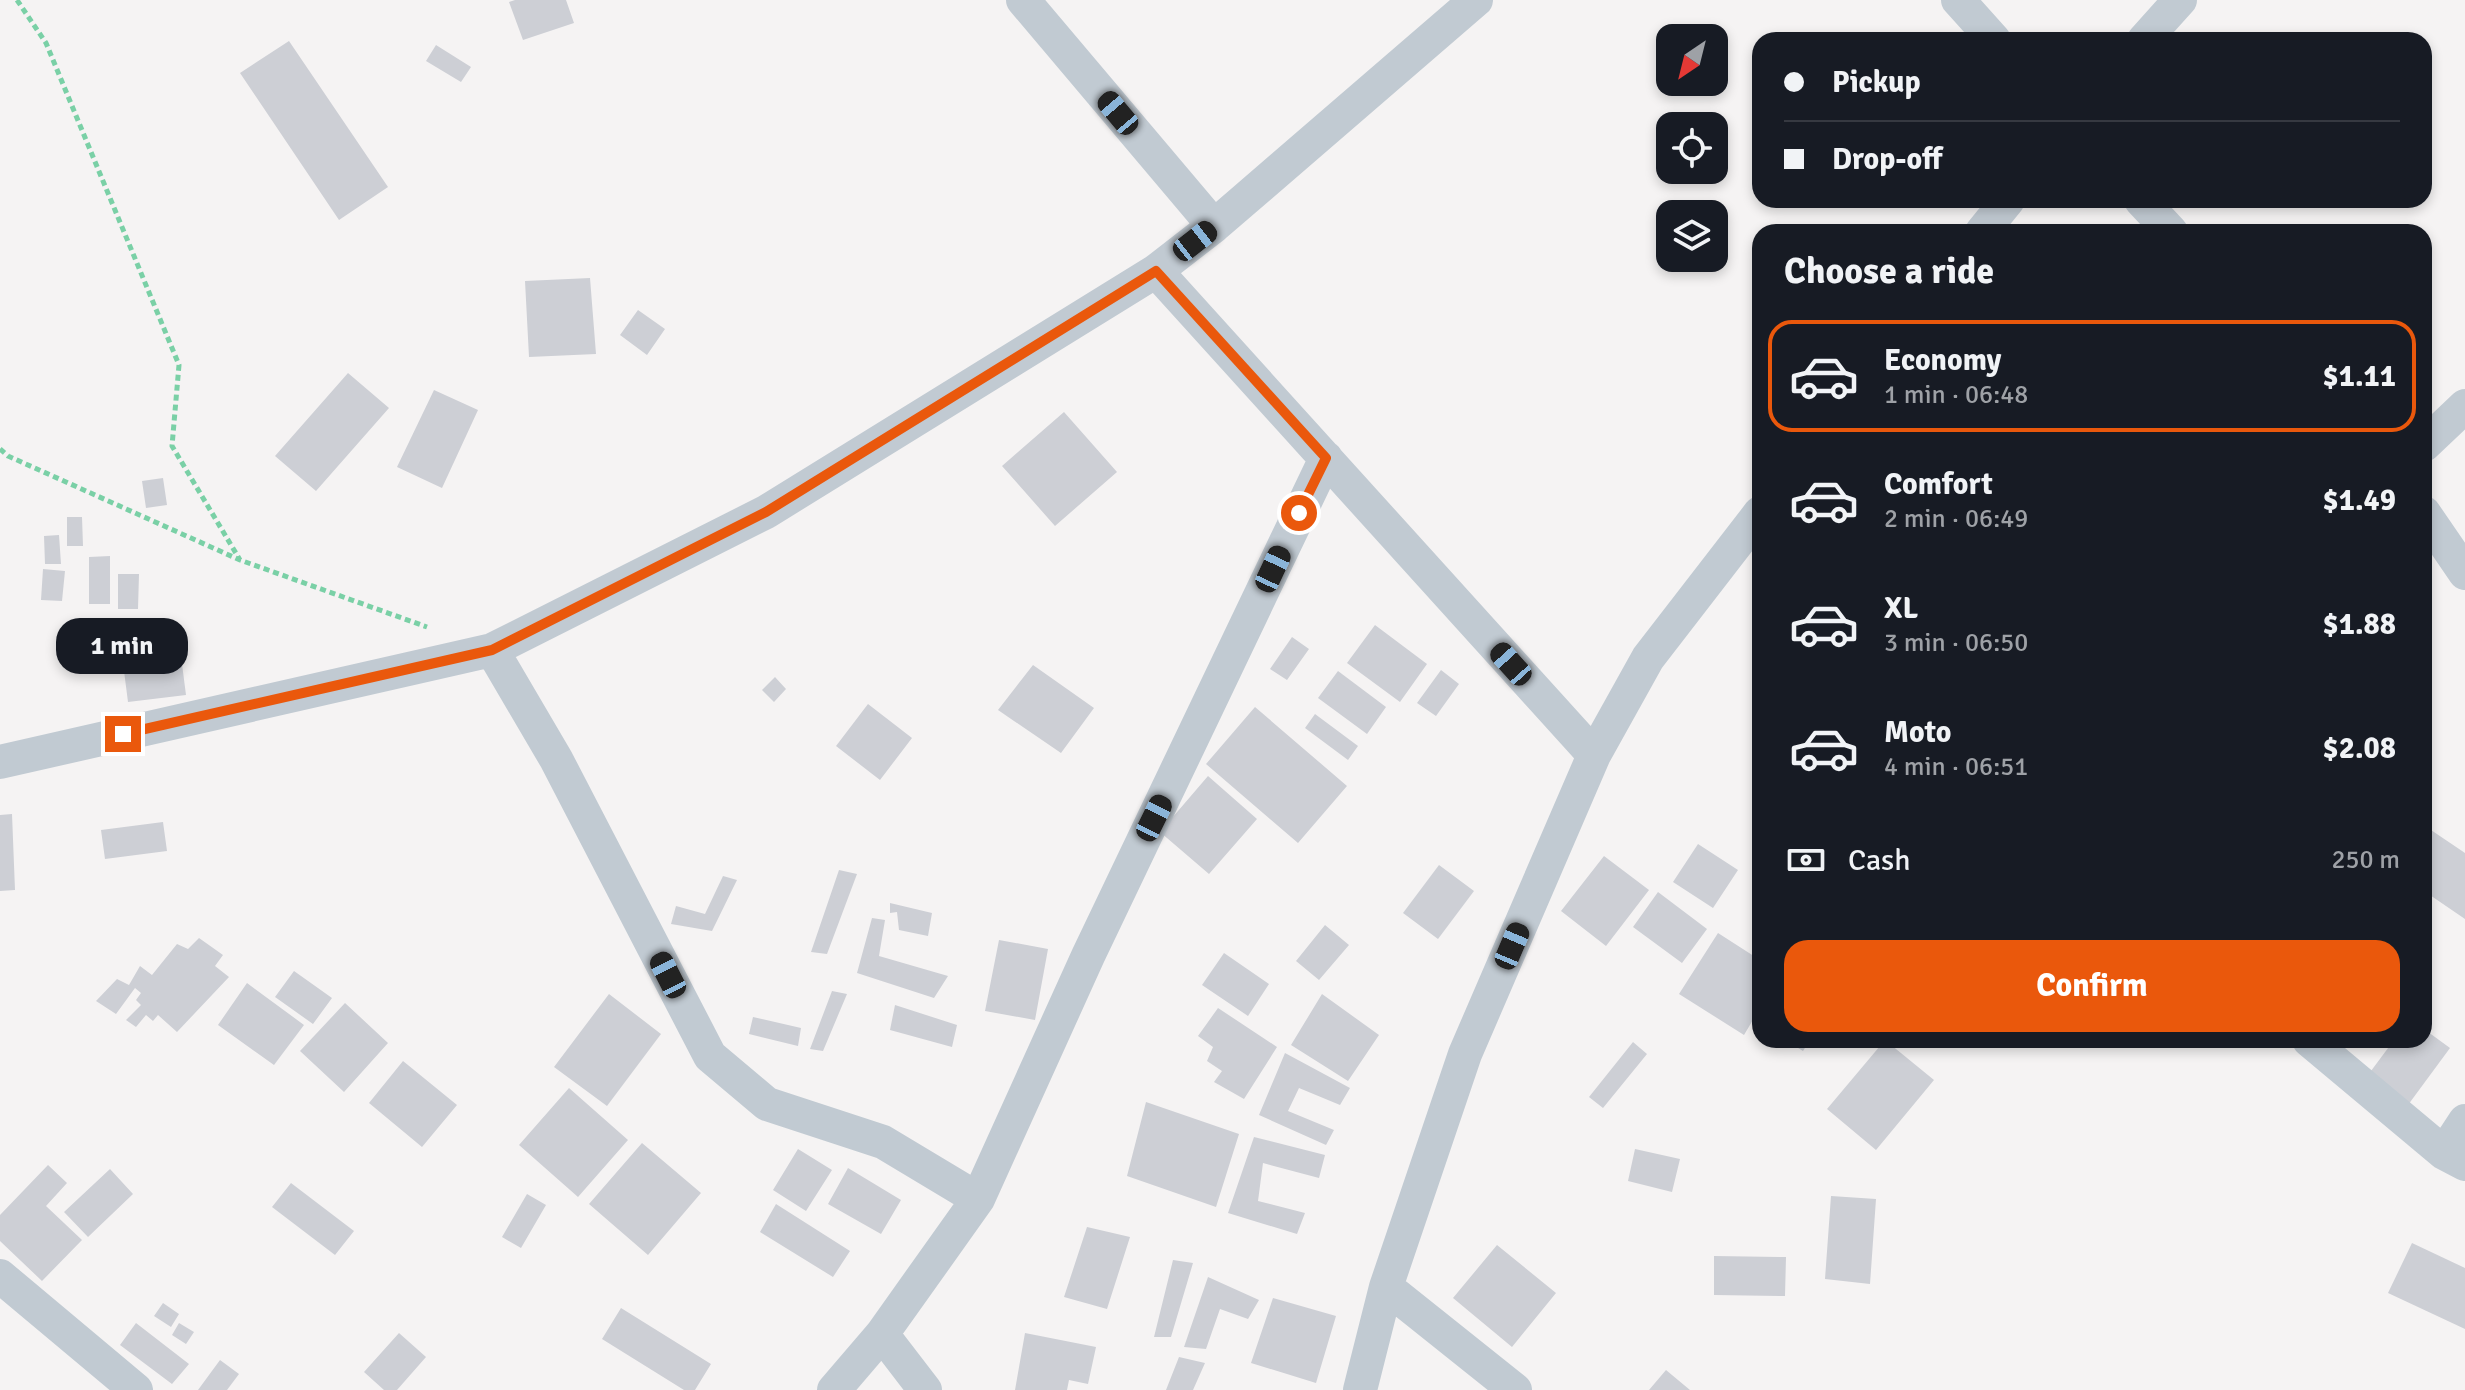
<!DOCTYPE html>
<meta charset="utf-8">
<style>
body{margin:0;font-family:Signika,sans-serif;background:#242831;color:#f1f3f6;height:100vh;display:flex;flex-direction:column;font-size:30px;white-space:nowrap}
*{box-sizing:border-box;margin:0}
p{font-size:26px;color:#9ea1a6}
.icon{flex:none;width:44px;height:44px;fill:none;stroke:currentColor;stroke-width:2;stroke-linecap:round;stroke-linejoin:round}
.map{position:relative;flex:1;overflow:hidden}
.drawer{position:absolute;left:1752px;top:224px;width:680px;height:824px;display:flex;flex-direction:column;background:#171b24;border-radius:24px;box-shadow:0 4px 12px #0003}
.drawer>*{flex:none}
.hud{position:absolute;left:1752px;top:32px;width:680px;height:176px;border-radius:24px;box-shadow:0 4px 12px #0003;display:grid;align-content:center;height:176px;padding:0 32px;background:#171b24}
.needle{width:52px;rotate:215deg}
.controls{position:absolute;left:1656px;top:24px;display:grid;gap:16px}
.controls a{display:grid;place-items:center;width:72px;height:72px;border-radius:16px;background:#171b24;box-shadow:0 4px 12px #0003;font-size:40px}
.end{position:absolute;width:36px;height:36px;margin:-18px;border:10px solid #ea580c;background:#fff;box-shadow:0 0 0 4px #fff}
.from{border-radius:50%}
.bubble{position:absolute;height:56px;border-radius:24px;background:#171b24;box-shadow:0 4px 12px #0003;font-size:26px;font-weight:800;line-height:56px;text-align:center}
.car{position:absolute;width:24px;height:48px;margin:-24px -12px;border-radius:10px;box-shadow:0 0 6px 2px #0007;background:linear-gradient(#222 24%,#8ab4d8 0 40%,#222 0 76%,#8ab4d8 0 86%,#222 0)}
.hud b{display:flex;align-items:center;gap:28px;height:76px;font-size:30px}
.hud b+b{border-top:2px solid #363941}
.hud i{width:20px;height:20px;background:#f1f3f6}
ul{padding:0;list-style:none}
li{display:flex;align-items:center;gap:24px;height:112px;margin:0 16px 12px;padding:0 16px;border:4px solid transparent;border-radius:24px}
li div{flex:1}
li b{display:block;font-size:30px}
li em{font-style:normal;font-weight:800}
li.on{border-color:#ea580c}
li>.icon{width:72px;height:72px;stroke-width:1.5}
h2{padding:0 32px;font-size:36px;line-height:96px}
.pay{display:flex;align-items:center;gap:20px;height:88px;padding:0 32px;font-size:30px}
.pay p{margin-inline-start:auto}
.primary-button{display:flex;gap:16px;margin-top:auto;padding:16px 32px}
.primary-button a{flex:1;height:92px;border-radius:24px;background:#ea580c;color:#fff;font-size:32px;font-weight:800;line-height:92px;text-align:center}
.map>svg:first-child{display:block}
</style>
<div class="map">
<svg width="2465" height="1390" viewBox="0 0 2465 1390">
<rect width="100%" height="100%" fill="#f5f3f3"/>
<!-- building -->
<path fill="#cdcfd5" d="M515 0H566L574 23 523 40 509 2Z
M289 41 388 187 339 220 240 73Z
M436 45 471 67 461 82 426 61Z
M590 278 596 354 529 357 525 281Z
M638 310 665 329 647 355 620 335Z
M348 373 389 408 316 491 275 456Z
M434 390 478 410 442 488 397 467Z
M1064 412 1117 472 1055 526 1002 466Z
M163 478 167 505 146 508 142 481Z
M67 517H82L83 546H67Z
M59 535 61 564H45L44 536Z
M110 556V604H89V557Z
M43 569 65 571 62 601 41 600Z
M118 574H139L138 609H118Z
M1375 625 1427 664 1400 702 1347 663Z
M1292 637 1309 649 1287 680 1270 669Z
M182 664 186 695 128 702 124 671Z
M1033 665 1094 708 1061 753 998 710Z
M1441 670 1459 684 1436 716 1417 703Z
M1338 671 1386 707 1367 734 1318 698Z
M775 677 786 689 774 702 762 690Z
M868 704 912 738 880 780 836 746Z
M1255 707 1347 786 1298 843 1206 764Z
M1315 714 1358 746 1348 760 1305 728Z
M1208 776 1257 819 1209 874 1160 832Z
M12 814 15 890 0 891V815Z
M163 822 167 851 105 859 101 830Z
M2428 828 2465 853V919L2424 891V834Z
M1698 844 1738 870 1713 908 1673 882Z
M1604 856 1649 890 1606 946 1561 911Z
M1439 865 1474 891 1438 939 1403 913Z
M839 870 857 874 827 954 811 952Z
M723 876 737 880 712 931 671 924 676 906 705 914Z
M1658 892 1707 929 1682 963 1633 927Z
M890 903 932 913 928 936 899 930 897 912 890 913Z
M872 918 885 920 879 956 948 976 934 998 857 973Z
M1325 925 1349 945 1319 980 1296 961Z
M1718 933 1760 960V1008L1744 1035 1679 994Z
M199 938 223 955 215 966 229 977 177 1032 158 1015 153 1021 146 1015 136 1027 126 1020 141 1005 136 1000 141 993 135 988 116 1014 96 1001 117 979 129 985 140 966 152 975 177 944 188 949Z
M999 940 1048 949 1035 1020 985 1011Z
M1224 953 1269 984 1248 1016 1202 985Z
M294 971 332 998 313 1024 275 997Z
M247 983 304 1025 274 1065 218 1025Z
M832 991 847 994 823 1051 810 1049Z
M609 994 661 1034 607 1106 554 1067Z
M1322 994 1379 1035 1348 1081 1291 1045Z
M345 1003 388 1043 344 1092 300 1051Z
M895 1005 957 1025 952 1047 890 1030Z
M1218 1008 1277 1047 1244 1099 1214 1082 1222 1071 1207 1061 1213 1047 1198 1036Z
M753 1017 801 1028 798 1046 749 1034Z
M2424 1029 2450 1048 2408 1105 2368 1075 2394 1040H2424Z
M1785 1040H1810L1803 1051Z
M1885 1040 1934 1080 1876 1150 1827 1109Z
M1633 1042 1647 1054 1603 1108 1589 1097Z
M1285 1053 1350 1088 1340 1105 1299 1088 1288 1111 1334 1130 1326 1145 1259 1115Z
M403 1061 457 1105 422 1147 369 1103Z
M569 1088 628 1140 578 1197 519 1145Z
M1146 1102 1239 1134 1216 1207 1127 1176Z
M1254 1137 1325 1155 1319 1178 1263 1163 1258 1201 1305 1213 1297 1234 1228 1213Z
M642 1143 701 1193 648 1255 589 1204Z
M798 1149 832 1170 806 1211 773 1190Z
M1635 1149 1680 1159 1672 1192 1628 1181Z
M48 1165 67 1183 46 1206 82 1240 42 1281 0 1241V1215Z
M848 1168 901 1200 881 1234 828 1204Z
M110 1169 133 1194 88 1237 64 1212Z
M291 1183 354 1231 335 1255 272 1207Z
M527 1194 546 1205 521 1248 502 1237Z
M1831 1196 1876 1199 1870 1284 1825 1279Z
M776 1204 850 1251 833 1277 760 1232Z
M1087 1227 1130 1237 1107 1309 1064 1297Z
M2412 1243 2465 1268V1329L2388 1293Z
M1497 1245 1556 1293 1512 1347 1453 1298Z
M1714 1256 1786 1257 1785 1296 1714 1295Z
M1173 1260 1193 1263 1171 1337H1154Z
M1208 1277 1259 1300 1248 1319 1220 1309 1206 1349 1184 1347Z
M1273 1298 1336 1316 1316 1383 1251 1363Z
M163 1303 179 1314 171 1327 154 1316Z
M621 1308 711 1364 695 1390H684L602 1339Z
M136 1323 189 1364 172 1384 120 1345Z
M179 1323 194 1332 186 1344 172 1335Z
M399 1333 426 1357 397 1390H384L364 1372Z
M1025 1333 1096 1347 1088 1384 1069 1380 1067 1390H1015Z
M1179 1357 1205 1363 1193 1390H1166Z
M220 1360 239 1374 227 1390H198Z
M1666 1370 1690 1390H1649Z"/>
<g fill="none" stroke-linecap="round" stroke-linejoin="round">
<!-- path -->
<path stroke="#7ad0a6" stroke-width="5" stroke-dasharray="6 4" stroke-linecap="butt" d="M17 0 46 43 179 365 172 446 240 560
M0 449 8 456 240 560 427 627"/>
<!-- street -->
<path stroke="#c1cad2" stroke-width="34" d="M1023 0 1214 226
M1958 0 1994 40
M2144 40 2180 0
M2141 200 2171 232
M1982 232 2008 200
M1156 271 1594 755
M2424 445 2465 406
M2424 513 2465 573
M492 650 556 759 710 1056 767 1104 883 1142 978 1199
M0 762 492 650 766 512 1156 271 1214 226 1476 0
M2309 1040 2444 1153 2465 1164
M2444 1153 2465 1121
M0 1276 136 1390
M1386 1287 1515 1390
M882 1334 925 1390
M834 1390 882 1334 978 1199 1088 956 1326 458
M1360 1390 1386 1287 1465 1054 1594 755 1648 658 1760 513"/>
</g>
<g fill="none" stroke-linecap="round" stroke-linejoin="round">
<!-- route -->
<path stroke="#ea580c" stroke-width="10" d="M123 734 492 650 766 512 1156 271 1326 458 1299 513"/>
</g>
</svg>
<div class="controls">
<a><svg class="needle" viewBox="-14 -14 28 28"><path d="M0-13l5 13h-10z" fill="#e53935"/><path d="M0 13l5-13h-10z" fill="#9ea1a6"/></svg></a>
<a><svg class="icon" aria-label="locate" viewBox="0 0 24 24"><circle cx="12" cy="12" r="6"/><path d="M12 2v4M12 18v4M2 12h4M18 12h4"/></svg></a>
<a><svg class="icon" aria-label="layers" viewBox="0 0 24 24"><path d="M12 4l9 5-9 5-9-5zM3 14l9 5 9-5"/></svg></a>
</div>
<i class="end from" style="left:1299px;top:513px"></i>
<i class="end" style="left:123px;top:734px"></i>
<div class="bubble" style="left:56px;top:618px;width:132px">1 min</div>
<i class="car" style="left:1118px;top:113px;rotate:320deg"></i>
<i class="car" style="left:1195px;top:241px;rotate:52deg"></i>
<i class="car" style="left:1273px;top:569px;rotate:25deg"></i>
<i class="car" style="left:1511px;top:664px;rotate:318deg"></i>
<i class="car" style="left:1154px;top:818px;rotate:26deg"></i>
<i class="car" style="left:1512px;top:946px;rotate:23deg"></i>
<i class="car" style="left:668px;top:975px;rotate:333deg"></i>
<div class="hud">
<b><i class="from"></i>Pickup</b>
<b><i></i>Drop-off</b>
</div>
<section class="drawer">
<h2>Choose a ride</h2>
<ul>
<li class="on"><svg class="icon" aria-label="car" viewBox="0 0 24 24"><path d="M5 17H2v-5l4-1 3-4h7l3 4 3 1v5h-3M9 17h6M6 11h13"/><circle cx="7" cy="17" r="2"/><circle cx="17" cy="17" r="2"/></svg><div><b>Economy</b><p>1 min · 06:48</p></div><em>$1.11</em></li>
<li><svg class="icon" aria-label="car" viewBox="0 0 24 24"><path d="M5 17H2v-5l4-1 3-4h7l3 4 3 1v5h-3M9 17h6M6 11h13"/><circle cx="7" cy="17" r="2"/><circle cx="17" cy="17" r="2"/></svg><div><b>Comfort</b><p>2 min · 06:49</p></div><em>$1.49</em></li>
<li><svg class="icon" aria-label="car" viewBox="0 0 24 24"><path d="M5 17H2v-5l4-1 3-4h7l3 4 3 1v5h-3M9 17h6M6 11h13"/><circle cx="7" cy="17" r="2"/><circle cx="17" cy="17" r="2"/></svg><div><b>XL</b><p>3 min · 06:50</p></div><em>$1.88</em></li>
<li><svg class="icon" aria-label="car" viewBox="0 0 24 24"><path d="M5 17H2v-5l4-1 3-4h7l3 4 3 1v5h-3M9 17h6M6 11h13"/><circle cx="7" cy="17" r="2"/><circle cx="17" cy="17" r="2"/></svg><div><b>Moto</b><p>4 min · 06:51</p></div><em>$2.08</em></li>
</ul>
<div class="pay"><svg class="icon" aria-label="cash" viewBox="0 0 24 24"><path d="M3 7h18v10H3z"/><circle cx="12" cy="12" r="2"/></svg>Cash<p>250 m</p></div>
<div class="primary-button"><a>Confirm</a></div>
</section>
</div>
